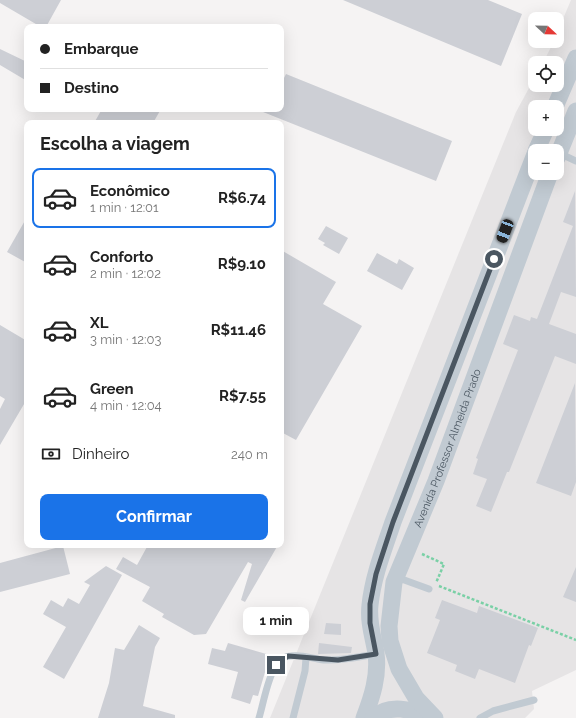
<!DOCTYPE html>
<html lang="pt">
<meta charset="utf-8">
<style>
body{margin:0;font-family:Raleway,sans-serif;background:#f6f6f6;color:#222;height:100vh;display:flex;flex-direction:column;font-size:15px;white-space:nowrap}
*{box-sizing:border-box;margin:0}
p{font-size:13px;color:#767676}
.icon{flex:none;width:22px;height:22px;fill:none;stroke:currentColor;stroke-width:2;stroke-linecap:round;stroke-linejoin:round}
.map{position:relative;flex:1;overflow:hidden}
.side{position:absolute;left:24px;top:120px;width:260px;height:428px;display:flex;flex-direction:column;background:#fff;border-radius:8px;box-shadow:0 4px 16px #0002}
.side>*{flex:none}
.guide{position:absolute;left:24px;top:24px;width:260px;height:88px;border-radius:8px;box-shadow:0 4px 16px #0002;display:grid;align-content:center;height:88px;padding:0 16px;background:#fff}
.needle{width:26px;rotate:112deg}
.tools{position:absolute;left:528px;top:12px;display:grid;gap:8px}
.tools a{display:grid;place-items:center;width:36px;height:36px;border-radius:8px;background:#fff;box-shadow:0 4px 16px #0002;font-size:20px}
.end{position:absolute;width:18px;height:18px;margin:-9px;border:5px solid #4a5661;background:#fff;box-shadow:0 0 0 2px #fff}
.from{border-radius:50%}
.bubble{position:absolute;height:28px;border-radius:8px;background:#fff;box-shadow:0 4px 16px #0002;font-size:13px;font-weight:700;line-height:28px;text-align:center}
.car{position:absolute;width:12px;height:24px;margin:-12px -6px;border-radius:5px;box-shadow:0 0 3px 1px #0007;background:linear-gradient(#222 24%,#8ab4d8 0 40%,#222 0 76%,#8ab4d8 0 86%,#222 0)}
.guide b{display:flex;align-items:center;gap:14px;height:38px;font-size:15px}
.guide b+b{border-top:1px solid #e0e0e0}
.guide i{width:10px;height:10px;background:#222}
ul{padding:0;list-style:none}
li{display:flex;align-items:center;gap:12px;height:60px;margin:0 8px 6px;padding:0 8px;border:2px solid transparent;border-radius:8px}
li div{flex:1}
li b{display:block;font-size:15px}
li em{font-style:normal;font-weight:700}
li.on{border-color:#1a73e8}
li>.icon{width:36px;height:36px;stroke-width:1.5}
h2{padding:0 16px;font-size:18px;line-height:48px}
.pay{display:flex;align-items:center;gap:10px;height:44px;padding:0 16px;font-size:15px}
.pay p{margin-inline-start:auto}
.primary-button{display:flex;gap:8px;margin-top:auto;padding:8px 16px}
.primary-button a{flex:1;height:46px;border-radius:8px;background:#1a73e8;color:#fff;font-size:16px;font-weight:700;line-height:46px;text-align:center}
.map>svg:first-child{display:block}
</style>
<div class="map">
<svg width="576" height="718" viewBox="0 0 576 718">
<rect width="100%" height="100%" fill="#f5f3f3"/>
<!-- education -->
<path fill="#e6e4e5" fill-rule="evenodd" d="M571 0H576V670L532 691 534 709 525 718H270L516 112 535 77V85H557V63H543L554 41H557V33ZM535 107H557V129H535ZM535 151H557V173H535Z"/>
<!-- building -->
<path fill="#cdcfd5" d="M0 0H61L46 27H41L0 3Z
M343 0H488L522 14 501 66Z
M0 49 27 62V81L0 65Z
M286 74 452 141 436 181 258 110 281 109V77L284 78Z
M102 109H161L153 123H94Z
M575 191 576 297 561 292 549 324 576 334V364L555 356 509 472H507L491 512 476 506 487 479 473 474 478 459 476 458 518 350 503 344 514 315 530 321 531 317 537 319 573 226 563 222Z
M27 217V263L7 252Z
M326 226 348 238 339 254 323 245 325 243 318 239Z
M281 250 336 282 323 304 362 326 296 440 281 432Z
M377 253 397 264 399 259 414 268 402 290 367 271Z
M0 325 27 341V399L0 445V409L5 399 0 396Z
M575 383 576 482 571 496 536 483Z
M148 545H278L245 602 241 600 252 564 248 562 206 634 194 635 162 617 164 614 142 601 150 587 116 569 123 557 137 565Z
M63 546 70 574 0 592V563Z
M106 566 122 575 64 679 43 667 66 627 43 614 51 600 63 607 68 598 79 604 90 585 84 582Z
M576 567V602L563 597Z
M442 600 477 613 479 606 538 628 531 646 529 645 515 683 479 669 475 679 455 671 457 665 427 653 440 620 435 618Z
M326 623 341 624V635L324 634Z
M139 625 160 638 155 647 143 706 175 715V718H98L109 683 115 648 124 650Z
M228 643 270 655 258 696 253 695 250 704 231 698 238 672 208 664 212 648 225 651Z
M319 643 352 647 351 653 318 654Z"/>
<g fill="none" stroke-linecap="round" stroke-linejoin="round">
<!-- path -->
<path stroke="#7ad0a6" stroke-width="2.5" stroke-dasharray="3 2" stroke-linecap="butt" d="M422 554 444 564 436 583
M439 586 576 640"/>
<!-- service -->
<path stroke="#c1cad2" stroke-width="7" d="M559 153 576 161
M396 577 429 589
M259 718C264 701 267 680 276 665 279 660 285 656 291 656 302 654 313 659 324 660 341 661 358 657 376 654
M293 718 305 671 306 658
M480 718 493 711 534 700"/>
<!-- tertiary -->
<g stroke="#c1cad2" stroke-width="17">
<path d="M555 107 576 58"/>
<path d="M536 151 546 129"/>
<path d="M557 158 576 111"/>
<path d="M364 718C372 697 379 676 376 653 373 636 368 622 370 605 373 576 384 549 393 522L535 154"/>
<path d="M373 718C390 702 414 711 432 717"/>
<path id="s1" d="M435 718 416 698 399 669 390 641 389 626 394 582 436 481 550 173"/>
</g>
</g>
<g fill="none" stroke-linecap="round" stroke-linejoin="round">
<!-- route -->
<path stroke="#4a5661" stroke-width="5" d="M276 665 288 656 338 660 376 654 370 623V604L376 574 393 522 494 259"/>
</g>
<g text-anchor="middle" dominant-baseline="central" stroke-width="3" stroke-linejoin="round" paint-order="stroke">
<!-- street labels -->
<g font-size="11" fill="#4a5661" stroke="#fff">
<text stroke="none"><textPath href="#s1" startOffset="294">Avenida Professor Almeida Prado</textPath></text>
</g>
</g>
</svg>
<div class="tools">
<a><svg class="needle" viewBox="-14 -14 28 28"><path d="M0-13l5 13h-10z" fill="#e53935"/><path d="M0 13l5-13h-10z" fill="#767676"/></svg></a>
<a><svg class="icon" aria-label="locate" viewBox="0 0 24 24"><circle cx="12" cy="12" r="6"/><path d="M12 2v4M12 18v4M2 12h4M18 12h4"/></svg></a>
<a>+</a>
<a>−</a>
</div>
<i class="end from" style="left:494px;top:259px"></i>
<i class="end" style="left:276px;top:665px"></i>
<div class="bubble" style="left:243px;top:607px;width:66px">1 min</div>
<i class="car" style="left:505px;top:231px;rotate:201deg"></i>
<div class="guide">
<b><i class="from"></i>Embarque</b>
<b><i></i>Destino</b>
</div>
<section class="side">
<h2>Escolha a viagem</h2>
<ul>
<li class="on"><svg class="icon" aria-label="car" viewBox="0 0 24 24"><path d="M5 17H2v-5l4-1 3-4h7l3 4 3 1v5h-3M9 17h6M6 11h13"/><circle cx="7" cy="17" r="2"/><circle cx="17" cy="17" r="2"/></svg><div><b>Econômico</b><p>1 min · 12:01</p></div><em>R$6.74</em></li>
<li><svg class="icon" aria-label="car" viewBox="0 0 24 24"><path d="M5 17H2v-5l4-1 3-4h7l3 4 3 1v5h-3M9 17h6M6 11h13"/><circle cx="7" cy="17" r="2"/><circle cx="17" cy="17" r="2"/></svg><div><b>Conforto</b><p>2 min · 12:02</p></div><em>R$9.10</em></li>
<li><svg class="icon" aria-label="car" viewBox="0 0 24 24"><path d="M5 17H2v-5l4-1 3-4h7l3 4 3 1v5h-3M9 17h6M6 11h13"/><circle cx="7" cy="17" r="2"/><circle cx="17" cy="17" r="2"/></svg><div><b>XL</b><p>3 min · 12:03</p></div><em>R$11.46</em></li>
<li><svg class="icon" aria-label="car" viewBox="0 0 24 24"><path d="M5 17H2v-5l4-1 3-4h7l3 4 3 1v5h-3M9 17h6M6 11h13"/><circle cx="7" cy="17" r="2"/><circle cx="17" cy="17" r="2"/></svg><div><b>Green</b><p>4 min · 12:04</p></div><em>R$7.55</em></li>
</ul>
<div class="pay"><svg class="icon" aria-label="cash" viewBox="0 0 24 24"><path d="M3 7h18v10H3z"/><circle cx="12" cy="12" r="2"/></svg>Dinheiro<p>240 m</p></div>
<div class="primary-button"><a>Confirmar</a></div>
</section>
</div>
